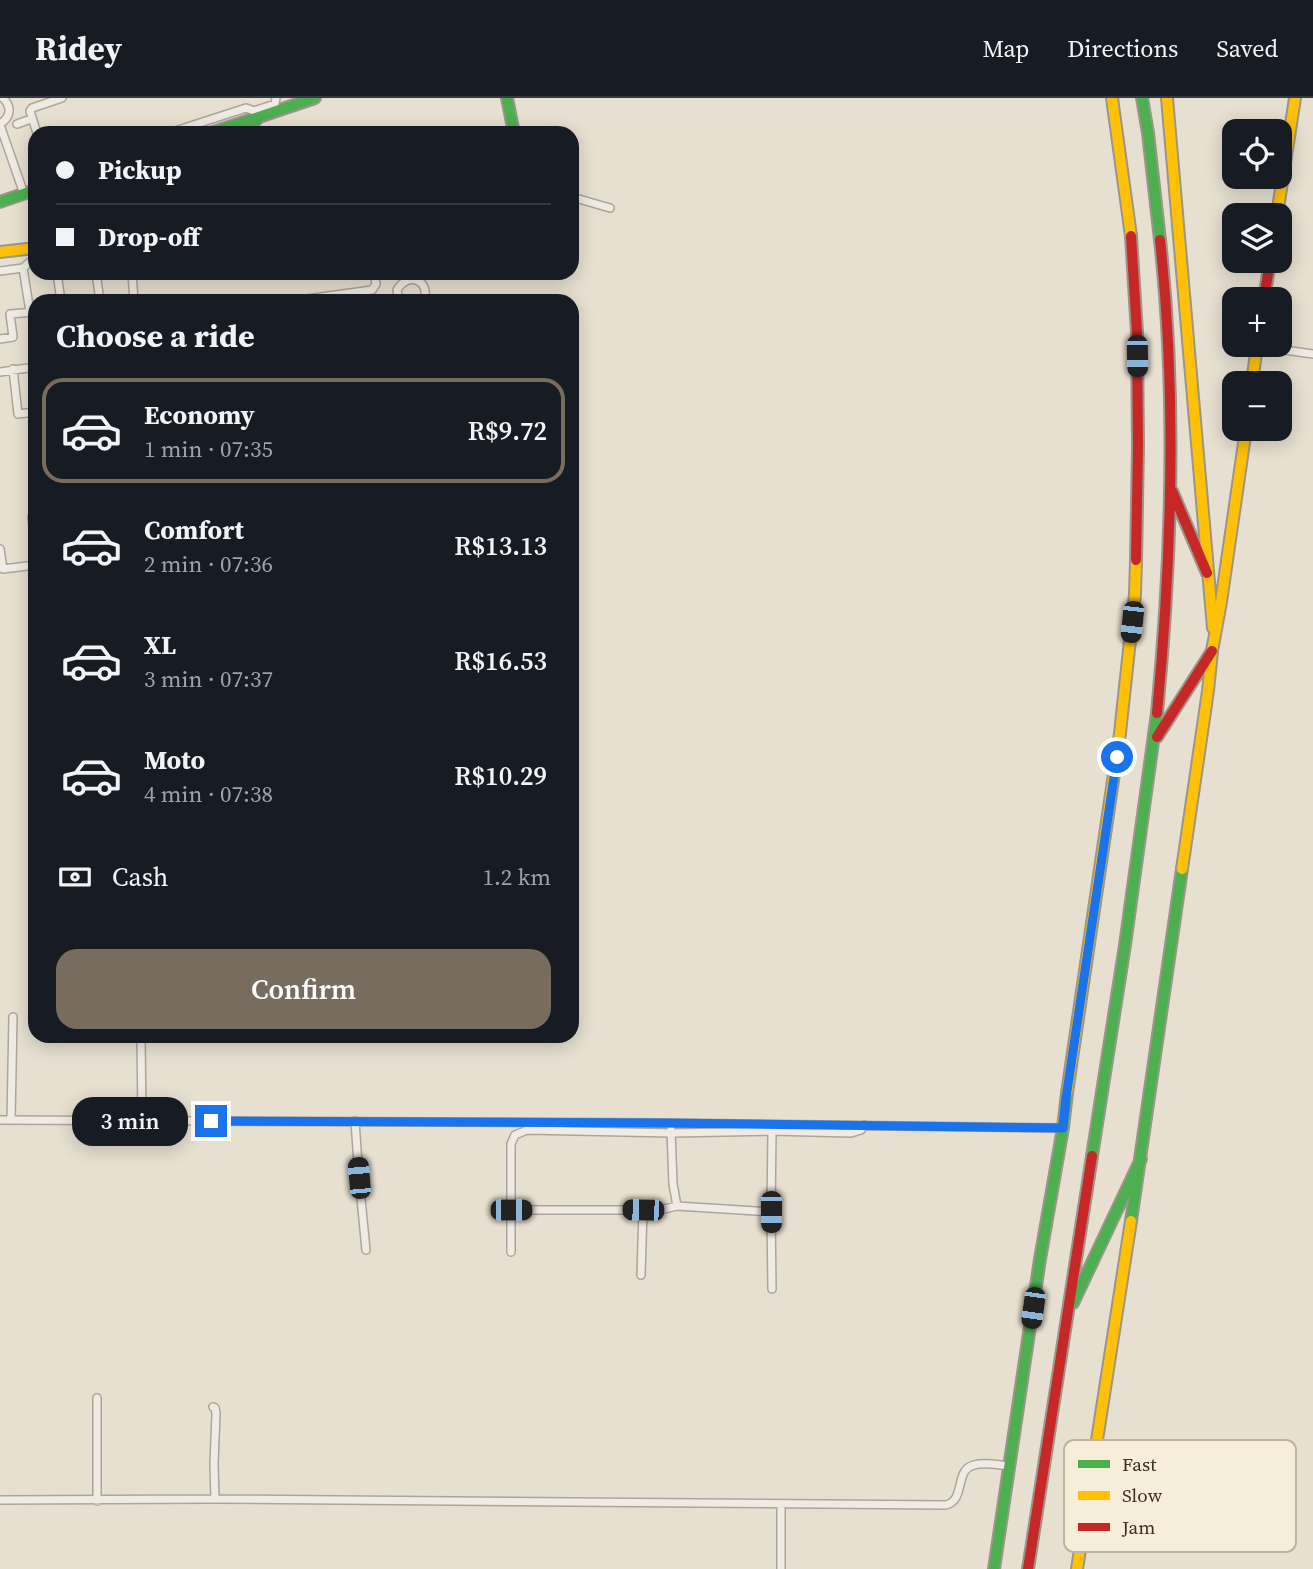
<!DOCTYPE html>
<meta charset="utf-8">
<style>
body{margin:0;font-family:"Source Serif 4",serif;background:#20242c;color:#f1f3f6;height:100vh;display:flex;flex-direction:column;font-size:26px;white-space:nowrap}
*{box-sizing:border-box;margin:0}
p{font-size:23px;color:#9ea1a6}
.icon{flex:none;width:38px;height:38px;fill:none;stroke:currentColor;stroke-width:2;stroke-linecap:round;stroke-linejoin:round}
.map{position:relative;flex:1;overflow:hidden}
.sheet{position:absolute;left:28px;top:196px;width:551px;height:749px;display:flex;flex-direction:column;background:#171b24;border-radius:21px;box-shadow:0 4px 18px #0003}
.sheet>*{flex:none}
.banner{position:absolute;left:28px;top:28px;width:551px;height:154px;border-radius:21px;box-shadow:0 4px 18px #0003;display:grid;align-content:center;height:154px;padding:0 28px;background:#171b24}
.fabs{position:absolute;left:1222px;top:21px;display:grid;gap:14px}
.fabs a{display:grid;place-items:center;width:70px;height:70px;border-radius:14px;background:#171b24;box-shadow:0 4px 18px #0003;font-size:35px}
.end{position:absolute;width:32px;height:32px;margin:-16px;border:9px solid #1a73e8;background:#fff;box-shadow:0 0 0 4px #fff}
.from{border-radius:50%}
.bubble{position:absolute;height:49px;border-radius:21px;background:#171b24;box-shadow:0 4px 18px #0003;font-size:23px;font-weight:600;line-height:49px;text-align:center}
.car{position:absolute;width:21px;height:42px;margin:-21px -10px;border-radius:9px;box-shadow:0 0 5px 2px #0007;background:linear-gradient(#222 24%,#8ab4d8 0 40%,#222 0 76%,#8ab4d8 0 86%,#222 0)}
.banner b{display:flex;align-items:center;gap:24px;height:66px;font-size:26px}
.banner b+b{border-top:2px solid #363941}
.banner i{width:18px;height:18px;background:#f1f3f6}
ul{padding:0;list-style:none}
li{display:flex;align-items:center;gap:21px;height:105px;margin:0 14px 10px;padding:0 14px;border:4px solid transparent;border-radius:21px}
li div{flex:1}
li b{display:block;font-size:26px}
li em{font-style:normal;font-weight:600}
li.selected{border-color:#786c5e}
li>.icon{width:63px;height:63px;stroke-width:1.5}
h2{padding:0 28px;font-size:32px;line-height:84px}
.pay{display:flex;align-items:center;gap:18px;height:77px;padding:0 28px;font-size:26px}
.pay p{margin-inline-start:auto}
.button{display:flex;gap:14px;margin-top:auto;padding:14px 28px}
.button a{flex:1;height:80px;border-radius:21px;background:#786c5e;color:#fff;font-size:28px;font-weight:600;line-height:80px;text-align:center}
header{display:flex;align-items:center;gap:42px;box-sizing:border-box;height:98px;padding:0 35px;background:#171b24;border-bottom:2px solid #363941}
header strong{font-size:33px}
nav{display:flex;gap:38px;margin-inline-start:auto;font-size:24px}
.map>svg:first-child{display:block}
</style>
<header>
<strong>Ridey</strong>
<nav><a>Map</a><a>Directions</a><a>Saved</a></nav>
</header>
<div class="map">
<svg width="1313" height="1471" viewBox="0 0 1313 1471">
<rect width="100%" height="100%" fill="#e7e0d1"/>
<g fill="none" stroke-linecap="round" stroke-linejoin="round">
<!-- street casing -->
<g stroke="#ada599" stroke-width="10">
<path id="street" d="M0 26C11 19 12 9 3 0
M17 26 31 21
M0 27 24 96
M37 35 30 13 32 10 62 0
M169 35 246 10 254 13 275 6 276 0
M572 99 610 110
M23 170 30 164H35
M0 173 23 170 30 214
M57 175 61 203
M96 175 100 203
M132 175 134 203
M292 203 372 192 376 186 374 175
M399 203 397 192C408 173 431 182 424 203
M0 241 13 239 10 216 35 214
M1257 248 1313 256
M13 271 18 316 35 314
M0 274 35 269
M35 418 32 419 35 443
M0 451 3 471 35 467
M141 938 142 1022
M0 1022 664 1025 1063 1030
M11 1022 13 919
M355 1023 359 1080 366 1152
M671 1032 673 1086 677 1108 771 1114 772 1191
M772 1033 851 1035 861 1032 864 1027
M511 1112H660L677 1108
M511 1154V1046L515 1037 527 1032 672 1035 772 1033 771 1114
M641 1177 643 1112
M213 1309 215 1310 216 1315 214 1366 215 1401
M0 1402 215 1401 946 1407C966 1402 954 1372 974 1367 985 1364 998 1367 1009 1368
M97 1403V1300
M781 1406V1471"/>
</g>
<!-- fast casing -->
<g stroke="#9c958a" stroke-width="14">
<path id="fast" d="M507 0 514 35
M1142 0 1148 35 1160 142
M211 35 315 0
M244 35 259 19
M0 104 35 92
M1092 1058 1125 847 1157 615
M1131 1123 1182 771
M1073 1205 1141 1061
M994 1471 1040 1161 1063 1030 1067 995"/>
</g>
<!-- slow casing -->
<g stroke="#9c958a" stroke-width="14">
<path id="slow" d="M1112 0 1131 138
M1167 0 1213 530
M1277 117 1295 0
M0 154 35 150
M1252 285 1257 247
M1182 771 1208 593 1212 553 1221 504 1246 331
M1067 995 1120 635 1135 496 1136 462
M1077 1471 1131 1123"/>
</g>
<!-- jam casing -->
<g stroke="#9c958a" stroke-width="14">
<path id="jam" d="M1131 138 1137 235 1138 349 1136 462
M1264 201 1270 163
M1172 393 1207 475
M1157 615C1172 458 1177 299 1160 142
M1157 639 1212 553
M1028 1471 1092 1058"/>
</g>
<!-- street -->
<use href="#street" stroke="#efebe3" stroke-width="7"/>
<!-- fast -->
<use href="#fast" stroke="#4caf50" stroke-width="10"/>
<!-- slow -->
<use href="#slow" stroke="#ffc107" stroke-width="10"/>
<!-- jam -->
<use href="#jam" stroke="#c62828" stroke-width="10"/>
</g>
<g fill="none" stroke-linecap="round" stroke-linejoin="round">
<!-- route -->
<path stroke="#1a73e8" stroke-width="9" d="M211 1023 664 1025 1063 1030 1066 1000 1117 659"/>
</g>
<!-- legend -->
<rect x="1064" y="1342" width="232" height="112" rx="10" fill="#f7eed8" stroke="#bfb4a1" stroke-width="2"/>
<rect x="1078" y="1362" width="32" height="8" fill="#4caf50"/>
<rect x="1078" y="1393" width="32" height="9" fill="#ffc107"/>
<rect x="1078" y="1425" width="32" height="8" fill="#c62828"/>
<g font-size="19" fill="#3d2e20">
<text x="1122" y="1373">Fast</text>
<text x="1122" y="1404">Slow</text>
<text x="1122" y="1436">Jam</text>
</g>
</svg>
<div class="fabs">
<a><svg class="icon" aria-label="locate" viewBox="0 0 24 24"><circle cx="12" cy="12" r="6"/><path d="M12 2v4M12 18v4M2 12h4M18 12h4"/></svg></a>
<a><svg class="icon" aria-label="layers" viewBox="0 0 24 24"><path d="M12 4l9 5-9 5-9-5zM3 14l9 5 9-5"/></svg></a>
<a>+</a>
<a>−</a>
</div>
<i class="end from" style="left:1117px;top:659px"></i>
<i class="end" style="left:211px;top:1023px"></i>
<div class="bubble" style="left:72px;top:999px;width:116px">3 min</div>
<i class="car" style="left:1137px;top:258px;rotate:179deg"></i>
<i class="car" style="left:1132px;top:524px;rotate:186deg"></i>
<i class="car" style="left:359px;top:1080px;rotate:355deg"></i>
<i class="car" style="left:511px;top:1112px;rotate:90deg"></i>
<i class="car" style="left:643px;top:1112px;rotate:271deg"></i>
<i class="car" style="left:771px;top:1114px;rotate:180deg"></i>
<i class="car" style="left:1033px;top:1210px;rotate:188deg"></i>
<div class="banner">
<b><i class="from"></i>Pickup</b>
<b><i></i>Drop-off</b>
</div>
<section class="sheet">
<h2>Choose a ride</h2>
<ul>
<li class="selected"><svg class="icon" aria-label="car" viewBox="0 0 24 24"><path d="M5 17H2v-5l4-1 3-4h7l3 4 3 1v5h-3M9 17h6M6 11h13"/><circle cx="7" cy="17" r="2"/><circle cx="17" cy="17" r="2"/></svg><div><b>Economy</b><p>1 min · 07:35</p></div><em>R$9.72</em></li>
<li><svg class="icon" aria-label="car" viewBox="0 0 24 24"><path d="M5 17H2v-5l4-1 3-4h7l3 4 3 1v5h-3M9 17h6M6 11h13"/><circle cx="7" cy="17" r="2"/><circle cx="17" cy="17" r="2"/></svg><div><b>Comfort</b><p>2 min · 07:36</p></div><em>R$13.13</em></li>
<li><svg class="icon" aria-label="car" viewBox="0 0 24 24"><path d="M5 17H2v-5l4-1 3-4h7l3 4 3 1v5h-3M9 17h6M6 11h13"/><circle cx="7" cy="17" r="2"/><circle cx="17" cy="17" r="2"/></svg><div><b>XL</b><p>3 min · 07:37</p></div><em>R$16.53</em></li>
<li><svg class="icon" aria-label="car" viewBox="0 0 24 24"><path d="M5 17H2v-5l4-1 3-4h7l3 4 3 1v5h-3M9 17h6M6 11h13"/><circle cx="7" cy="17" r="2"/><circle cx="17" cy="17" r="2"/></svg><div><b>Moto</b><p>4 min · 07:38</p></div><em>R$10.29</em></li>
</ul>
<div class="pay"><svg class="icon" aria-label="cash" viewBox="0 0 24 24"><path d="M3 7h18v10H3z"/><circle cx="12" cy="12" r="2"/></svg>Cash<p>1.2 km</p></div>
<div class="button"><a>Confirm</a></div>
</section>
</div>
